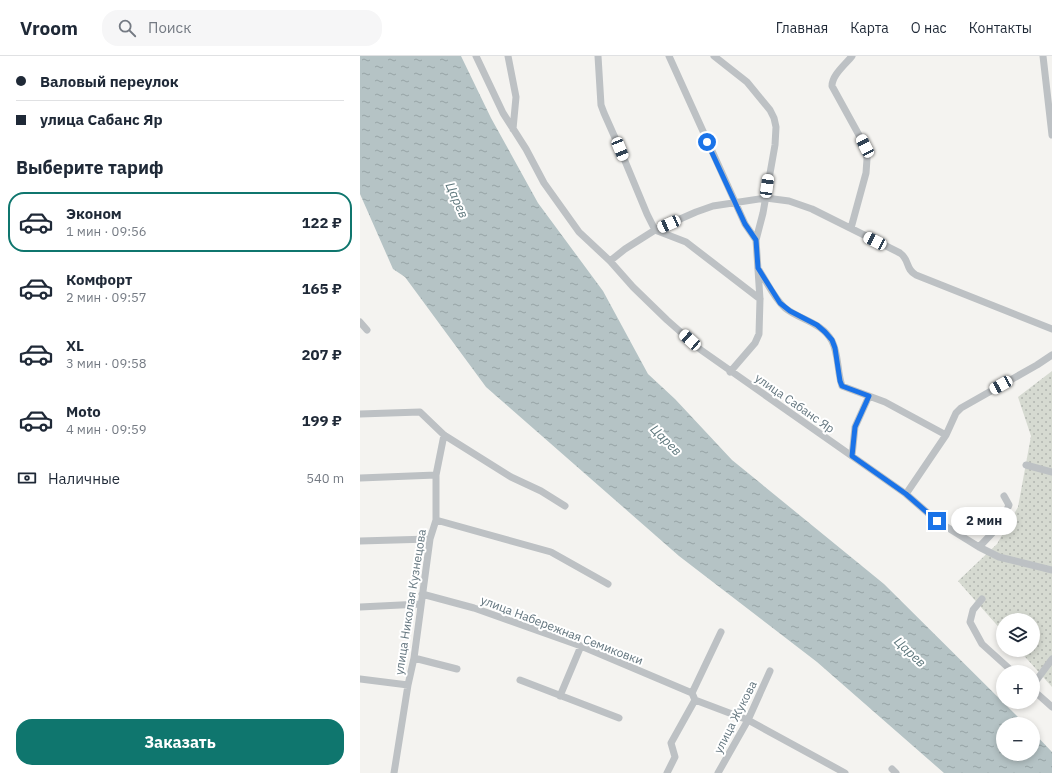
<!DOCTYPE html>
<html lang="ru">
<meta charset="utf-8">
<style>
body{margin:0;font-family:"IBM Plex Sans",sans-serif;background:#f6f6f7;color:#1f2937;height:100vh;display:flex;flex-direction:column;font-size:15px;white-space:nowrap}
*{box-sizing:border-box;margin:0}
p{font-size:13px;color:#747a83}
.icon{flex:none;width:22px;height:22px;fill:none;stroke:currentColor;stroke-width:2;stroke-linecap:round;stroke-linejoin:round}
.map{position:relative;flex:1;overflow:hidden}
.panel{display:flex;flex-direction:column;background:#fff;width:360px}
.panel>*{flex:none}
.top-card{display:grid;align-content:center;height:88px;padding:0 16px;background:#fff}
.buttons{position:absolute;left:636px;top:557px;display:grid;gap:8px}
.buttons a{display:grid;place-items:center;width:44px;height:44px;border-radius:50%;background:#fff;box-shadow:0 2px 6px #0003;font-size:20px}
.end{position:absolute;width:18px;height:18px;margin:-9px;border:5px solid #1a73e8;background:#fff;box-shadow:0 0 0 2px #fff}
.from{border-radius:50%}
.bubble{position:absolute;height:28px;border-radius:14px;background:#fff;box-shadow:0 2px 6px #0003;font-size:13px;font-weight:700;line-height:28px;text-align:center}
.car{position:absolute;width:12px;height:24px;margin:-12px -6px;border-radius:5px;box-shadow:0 0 3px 1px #0007;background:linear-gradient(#fff 24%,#345 0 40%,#fff 0 76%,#345 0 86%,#fff 0)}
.top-card b{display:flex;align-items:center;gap:14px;height:38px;font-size:15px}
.top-card b+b{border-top:1px solid #e0e1e3}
.top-card i{width:10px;height:10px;background:#1f2937}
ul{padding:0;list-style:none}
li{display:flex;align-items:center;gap:12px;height:60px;margin:0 8px 6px;padding:0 8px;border:2px solid transparent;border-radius:16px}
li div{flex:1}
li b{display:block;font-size:15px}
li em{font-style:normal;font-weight:700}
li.active{border-color:#0f766e}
li>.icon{width:36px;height:36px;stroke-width:1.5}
h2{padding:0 16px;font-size:18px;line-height:48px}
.pay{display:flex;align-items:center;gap:10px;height:44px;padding:0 16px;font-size:15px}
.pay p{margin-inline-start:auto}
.action{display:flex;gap:8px;margin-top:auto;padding:8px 16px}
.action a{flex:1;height:46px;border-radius:16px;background:#0f766e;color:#fff;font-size:16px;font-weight:700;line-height:46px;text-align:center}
header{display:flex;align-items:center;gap:24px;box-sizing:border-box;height:56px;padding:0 20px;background:#fff;border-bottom:1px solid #e0e1e3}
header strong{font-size:19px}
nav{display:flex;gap:22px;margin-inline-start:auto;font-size:14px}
.search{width:280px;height:36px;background:#f6f6f7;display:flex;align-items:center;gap:10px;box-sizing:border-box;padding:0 14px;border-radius:16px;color:#747a83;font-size:15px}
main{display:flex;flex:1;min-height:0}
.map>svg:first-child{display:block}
</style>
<header>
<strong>Vroom</strong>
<div class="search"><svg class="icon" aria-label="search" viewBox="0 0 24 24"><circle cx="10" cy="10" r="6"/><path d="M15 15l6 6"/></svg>Поиск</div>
<nav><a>Главная</a><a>Карта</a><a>О нас</a><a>Контакты</a></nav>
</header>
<main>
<section class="panel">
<div class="top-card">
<b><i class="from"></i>Валовый переулок</b>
<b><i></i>улица Сабанс Яр</b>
</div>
<h2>Выберите тариф</h2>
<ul>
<li class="active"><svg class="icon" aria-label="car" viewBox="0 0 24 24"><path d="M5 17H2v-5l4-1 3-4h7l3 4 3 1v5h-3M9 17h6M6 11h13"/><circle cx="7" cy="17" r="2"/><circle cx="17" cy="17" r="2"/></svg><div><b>Эконом</b><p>1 мин · 09:56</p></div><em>122 ₽</em></li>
<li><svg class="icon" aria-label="car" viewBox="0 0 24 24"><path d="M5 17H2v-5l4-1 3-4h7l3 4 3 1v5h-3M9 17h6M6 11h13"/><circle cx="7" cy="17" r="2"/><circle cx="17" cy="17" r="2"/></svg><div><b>Комфорт</b><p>2 мин · 09:57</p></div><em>165 ₽</em></li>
<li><svg class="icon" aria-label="car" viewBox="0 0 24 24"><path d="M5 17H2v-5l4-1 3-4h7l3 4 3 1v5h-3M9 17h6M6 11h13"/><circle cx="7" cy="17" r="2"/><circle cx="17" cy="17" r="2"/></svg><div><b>XL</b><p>3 мин · 09:58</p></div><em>207 ₽</em></li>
<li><svg class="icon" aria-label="car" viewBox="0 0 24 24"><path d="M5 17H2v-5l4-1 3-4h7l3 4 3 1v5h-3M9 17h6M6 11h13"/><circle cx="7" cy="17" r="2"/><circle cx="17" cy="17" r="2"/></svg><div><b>Moto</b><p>4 мин · 09:59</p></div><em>199 ₽</em></li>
</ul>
<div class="pay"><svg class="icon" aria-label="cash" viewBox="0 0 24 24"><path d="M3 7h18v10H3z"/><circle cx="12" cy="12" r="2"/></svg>Наличные<p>540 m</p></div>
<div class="action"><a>Заказать</a></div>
</section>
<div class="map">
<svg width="692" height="717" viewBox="0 0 692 717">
<defs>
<pattern id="grass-dots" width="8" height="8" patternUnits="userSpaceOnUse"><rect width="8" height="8" fill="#d6dad1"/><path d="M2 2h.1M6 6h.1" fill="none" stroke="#b1b5af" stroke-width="1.8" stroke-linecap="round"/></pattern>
<pattern id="water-ripples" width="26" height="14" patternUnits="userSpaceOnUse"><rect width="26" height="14" fill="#b5c3c5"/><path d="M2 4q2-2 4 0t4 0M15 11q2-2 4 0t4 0" fill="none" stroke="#97a3a5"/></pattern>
</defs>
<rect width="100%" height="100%" fill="#f4f3f0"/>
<!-- grass -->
<path fill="url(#grass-dots)" d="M692 315V631L659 594H673V564H643V576L598 525 637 488 658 451 671 380 658 341Z"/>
<!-- water -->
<path fill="url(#water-ripples)" d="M0 0H101L131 62 178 147 243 235 288 318 315 343 372 404 524 528 665 668H643V698H673V676L692 696V717H584L457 606 319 500 126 331 45 221 33 213 0 138Z"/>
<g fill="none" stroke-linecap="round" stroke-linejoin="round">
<!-- street -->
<path stroke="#bdc1c4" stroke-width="7" d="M116 0 143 57 166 93 184 127 219 176 250 205 273 231 307 264 341 294 546 438 577 465 619 491 639 501 692 514
M148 0 156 41 153 73
M238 0 241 49 244 57 260 93 287 158 295 174 326 186 400 243
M309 0 385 168 396 184
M354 0 387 26 410 54 414 62 416 71 415 89 403 157 396 184 400 243 399 278 395 287 370 316
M683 0 692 79
M491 172 506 117 507 103 505 90 472 30C472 19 485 9 492 0
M250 205 265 193 295 174 336 156 353 150 406 142 429 145 452 153 540 197C550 204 545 213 556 219L692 273
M399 214C407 226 414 242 425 252 440 264 462 266 472 285 479 299 477 316 482 330L525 346 586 379
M0 266 7 274
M0 358 60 356 84 379 151 421 181 435 205 450
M492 400 495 371 509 340
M666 409 692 416
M0 422 76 419
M546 438 586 379 596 357 601 352 677 309 692 299
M76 464 191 496 248 528
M0 485 70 483
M619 491 640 469 649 449 644 440
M62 538 114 552 221 590 332 637
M622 543 613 554 610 566 622 588 653 616
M0 551 61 548
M54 602 97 613
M0 623 48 629
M160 624 259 662
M673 629 692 603
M673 634 692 651
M200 640 221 590
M335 644 388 664 485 717
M532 713 536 717
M34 717 48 629 54 602 70 483 76 464V419L84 379
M307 717 315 701 311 687 335 644 332 637 361 576
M358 717 388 664 410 615"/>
</g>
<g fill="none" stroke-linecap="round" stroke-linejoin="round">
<!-- route -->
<path stroke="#1a73e8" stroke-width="5" d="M347 86 385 168 396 184 398 212 420 247 430 255 457 269 465 276 472 284 475 292 480 325 482 330 509 340 495 371 492 400 546 438 577 465"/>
</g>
<g text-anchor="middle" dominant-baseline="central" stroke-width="4" stroke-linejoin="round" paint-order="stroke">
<!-- street labels -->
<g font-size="12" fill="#64767f" stroke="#fff">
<text transform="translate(435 347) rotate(35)">улица Сабанс Яр</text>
<text transform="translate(50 546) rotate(-81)">улица Николая Кузнецова</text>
<text transform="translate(202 574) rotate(21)">улица Набережная Семиковки</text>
<text transform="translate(375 661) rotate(-63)">улица Жукова</text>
</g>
<!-- water labels -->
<g font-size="13" font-style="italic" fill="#5f787d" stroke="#fff">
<text transform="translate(97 144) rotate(66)">Царев</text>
<text transform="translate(306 384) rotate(45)">Царев</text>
<text transform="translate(550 596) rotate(43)">Царев</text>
</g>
</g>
</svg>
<div class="buttons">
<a><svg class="icon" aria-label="layers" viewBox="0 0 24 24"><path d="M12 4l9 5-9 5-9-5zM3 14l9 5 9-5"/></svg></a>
<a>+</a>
<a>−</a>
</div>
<i class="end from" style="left:347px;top:86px"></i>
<i class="end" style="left:577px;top:465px"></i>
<div class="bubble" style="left:591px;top:451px;width:66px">2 мин</div>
<i class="car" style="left:505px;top:90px;rotate:333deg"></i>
<i class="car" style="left:260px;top:93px;rotate:158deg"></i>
<i class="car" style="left:407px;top:130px;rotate:8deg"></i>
<i class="car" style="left:309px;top:168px;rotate:246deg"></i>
<i class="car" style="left:515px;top:185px;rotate:297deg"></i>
<i class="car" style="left:330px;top:284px;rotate:312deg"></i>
<i class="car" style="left:641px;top:329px;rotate:241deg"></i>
</div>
</main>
